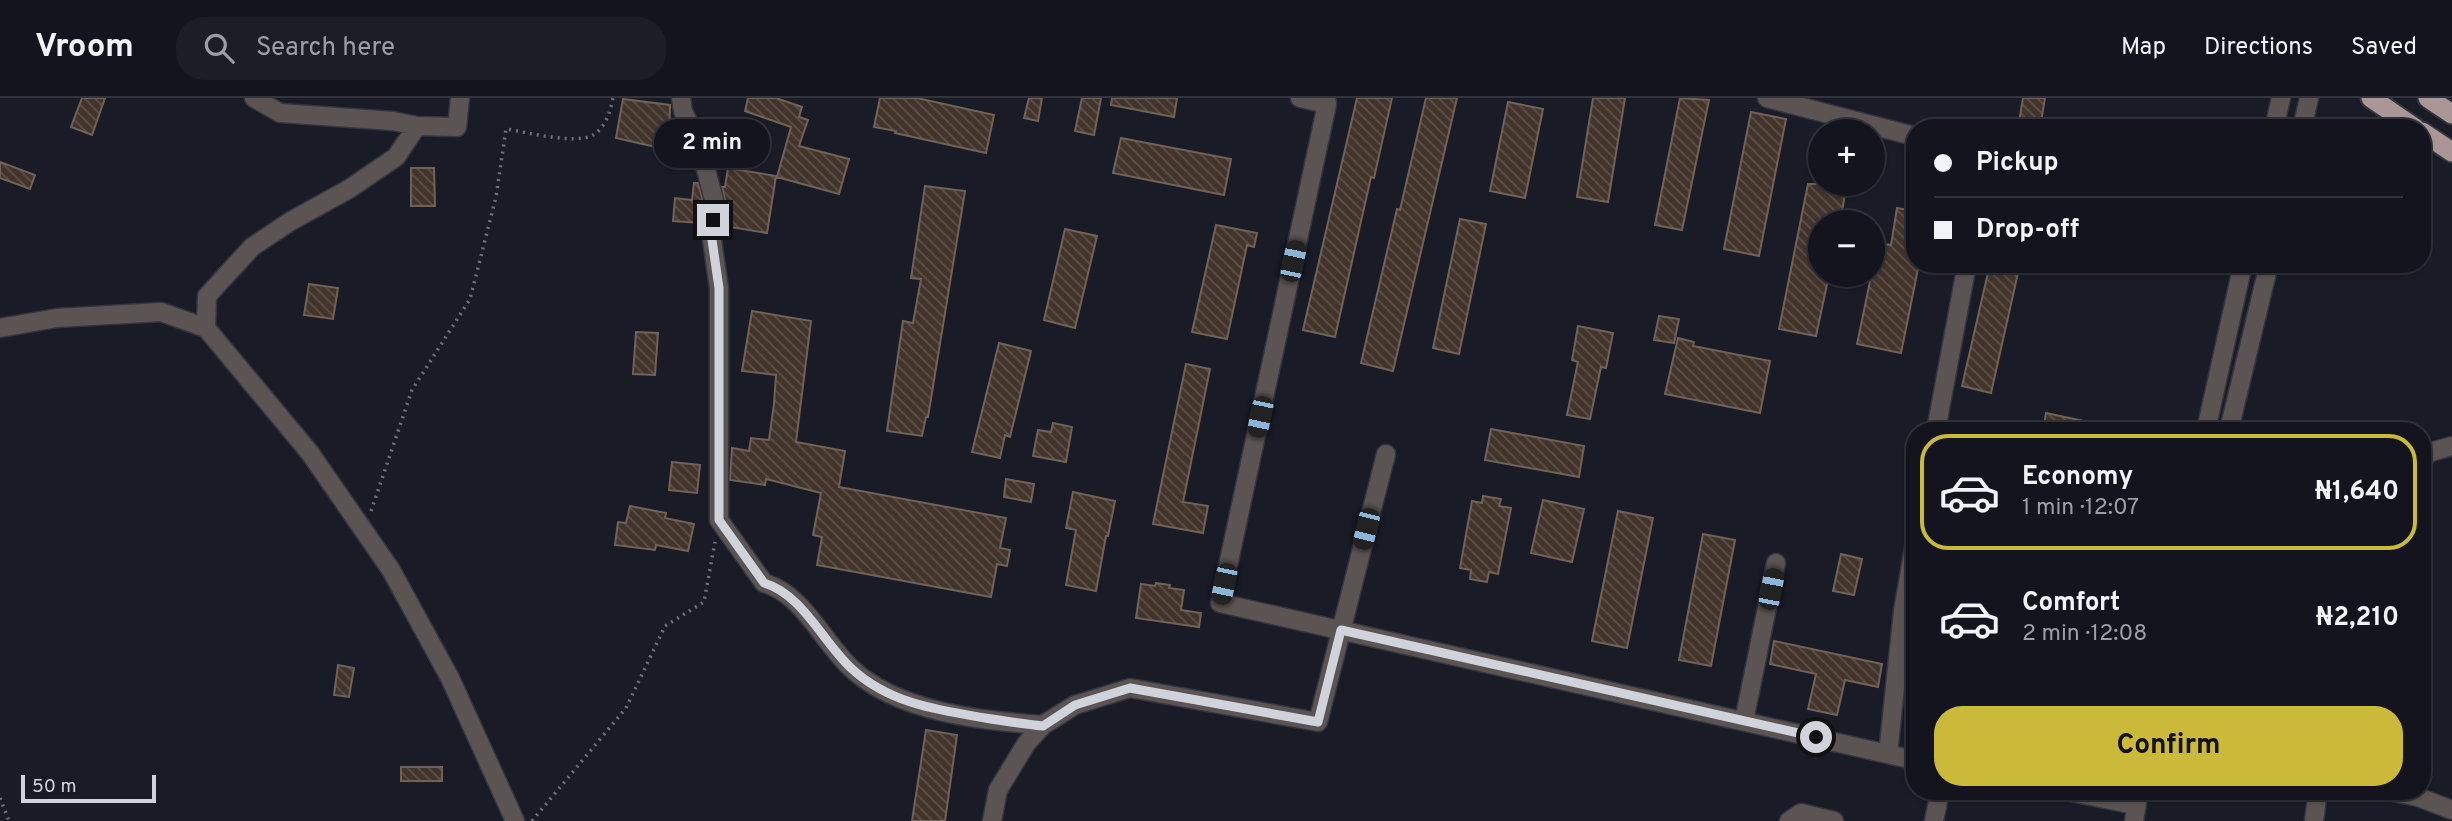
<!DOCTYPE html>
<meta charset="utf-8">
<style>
body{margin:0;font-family:Overpass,sans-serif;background:#1c1d26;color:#f1f3f6;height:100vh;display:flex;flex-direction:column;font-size:26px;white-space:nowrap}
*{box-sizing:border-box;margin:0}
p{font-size:23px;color:#9d9ea4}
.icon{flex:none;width:38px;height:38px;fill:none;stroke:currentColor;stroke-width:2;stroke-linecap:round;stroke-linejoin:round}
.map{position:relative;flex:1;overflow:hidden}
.side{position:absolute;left:1906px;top:324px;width:525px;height:378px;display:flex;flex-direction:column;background:#13141d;border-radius:28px;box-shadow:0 2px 5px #0004,0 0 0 2px #32333b}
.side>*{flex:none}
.top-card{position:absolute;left:1906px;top:21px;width:525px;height:154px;border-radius:28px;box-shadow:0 2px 5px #0004,0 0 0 2px #32333b;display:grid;align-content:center;height:154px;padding:0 28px;background:#13141d}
.controls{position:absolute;left:1808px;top:21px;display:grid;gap:14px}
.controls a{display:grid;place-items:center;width:77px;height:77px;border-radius:50%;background:#13141d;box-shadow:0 2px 5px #0004,0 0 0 2px #32333b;font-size:35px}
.scale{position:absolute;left:21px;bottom:18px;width:135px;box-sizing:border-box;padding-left:7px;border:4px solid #d1d3dc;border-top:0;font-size:19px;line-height:24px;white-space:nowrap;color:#d1d3dc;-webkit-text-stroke:5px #191b27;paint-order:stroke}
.end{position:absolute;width:32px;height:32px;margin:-16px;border:9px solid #d1d3dc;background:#111;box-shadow:0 0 0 4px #111}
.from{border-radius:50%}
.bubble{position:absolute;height:49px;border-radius:24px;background:#13141d;box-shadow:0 2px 5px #0004,0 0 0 2px #32333b;font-size:23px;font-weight:700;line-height:49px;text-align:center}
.car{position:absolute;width:21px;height:42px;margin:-21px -10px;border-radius:9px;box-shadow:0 0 5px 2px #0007;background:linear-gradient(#222 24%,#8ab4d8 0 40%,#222 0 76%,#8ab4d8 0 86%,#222 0)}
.top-card b{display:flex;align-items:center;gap:24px;height:66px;font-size:26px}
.top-card b+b{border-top:2px solid #32333b}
.top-card i{width:18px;height:18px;background:#f1f3f6}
ul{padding:12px 0 0;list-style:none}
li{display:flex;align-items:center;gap:21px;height:116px;margin:0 14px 10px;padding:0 14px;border:4px solid transparent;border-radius:28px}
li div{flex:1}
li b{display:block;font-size:26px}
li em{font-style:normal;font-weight:700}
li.selected{border-color:#cbba39}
li>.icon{width:63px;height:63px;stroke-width:1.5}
.button{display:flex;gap:14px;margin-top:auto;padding:14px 28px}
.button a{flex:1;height:80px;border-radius:28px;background:#cbba39;color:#111;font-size:28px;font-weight:700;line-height:80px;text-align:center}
header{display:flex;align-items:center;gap:42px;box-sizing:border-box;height:98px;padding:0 35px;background:#13141d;border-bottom:2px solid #32333b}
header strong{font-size:33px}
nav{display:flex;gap:38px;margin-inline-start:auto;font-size:24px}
.search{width:490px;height:63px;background:#1c1d26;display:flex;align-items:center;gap:18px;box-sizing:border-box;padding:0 24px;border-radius:28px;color:#9d9ea4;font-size:26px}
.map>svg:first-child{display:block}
</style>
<header>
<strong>Vroom</strong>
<div class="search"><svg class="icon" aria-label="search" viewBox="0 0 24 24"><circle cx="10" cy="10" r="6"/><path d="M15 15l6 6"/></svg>Search here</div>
<nav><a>Map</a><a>Directions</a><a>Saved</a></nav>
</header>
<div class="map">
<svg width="2452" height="723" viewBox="0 0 2452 723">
<defs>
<pattern id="building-back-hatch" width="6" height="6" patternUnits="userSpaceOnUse" patternTransform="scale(1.75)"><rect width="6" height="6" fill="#42342b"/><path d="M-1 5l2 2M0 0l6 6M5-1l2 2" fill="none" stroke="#5c5049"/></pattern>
</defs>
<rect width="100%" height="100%" fill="#191b27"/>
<!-- building -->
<path fill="url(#building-back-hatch)" stroke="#716258" stroke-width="2" d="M82 0H105L92 37 71 29Z
M748 0H776L802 9 799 19 808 22 799 48 849 61 839 96 777 79 791 29 745 13Z
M880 0H917L994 17 986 55 895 35 896 33 874 29Z
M1029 0H1042L1038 23 1024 20Z
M1082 0H1101L1094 37 1075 33Z
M1112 0H1177L1174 19 1111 7Z
M1357 0H1392L1374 80 1371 79 1335 239 1303 232Z
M1426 0H1457L1393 273 1361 265 1397 111 1400 112Z
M1593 0H1625L1608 104 1577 99Z
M1680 0 1709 2 1682 132 1655 127Z
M2023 0H2045L2040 30H2018Z
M623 1 670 7 669 52 616 40Z
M1508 4 1543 11 1525 100 1490 93Z
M1751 14 1786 21 1759 158 1724 151Z
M1121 40 1231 61 1224 97 1113 75Z
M0 64 35 77 30 91 0 80Z
M411 70H434L435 108H411Z
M728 70 776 78 767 135 724 128 725 102 722 89H725Z
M694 85H698L703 103 701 125 673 123 675 100 692 102Z
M1808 86H1847L1840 124H1820V177H1829L1816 238 1779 231Z
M925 88 965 93 928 319H926L922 338 887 333 903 223 913 225 921 181 911 180Z
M1897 110 1914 113 1910 151 1914 152V166H1919L1901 255 1857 246 1878 145 1891 147Z
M1460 121 1486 126 1459 256 1433 250Z
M1216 127 1257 135 1254 149 1247 147 1227 241 1192 234Z
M1065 131 1097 138 1075 230 1044 222Z
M1990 166H2020L1991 295 1962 288Z
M309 186 338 190 333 221 304 217Z
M752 213 811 223 796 344 845 353 839 389 1006 420 1000 450 1010 452 1007 468 997 466 991 499 817 467 822 439 813 437 821 395 766 381 765 387 730 382 732 350 749 353 751 340 769 342 774 306 776 277 742 273Z
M1659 218 1679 221 1674 245 1654 242Z
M1578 228 1613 235 1606 270 1601 269 1590 321 1567 317 1578 264 1572 262Z
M636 234 658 235 655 277 633 276Z
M1678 240 1694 244 1693 248 1770 263 1760 315 1665 296Z
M999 245 1031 253 1010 339 1005 337 1000 360 972 354Z
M1186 266 1210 271 1183 404 1208 408 1203 435 1153 426Z
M2046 315 2098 326V332H2043Z
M1053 325 1072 329 1066 364 1033 358 1038 332 1051 334Z
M1491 331 1584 348 1579 379 1485 362Z
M672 364 700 367 697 395 669 392Z
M1006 381 1034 386 1031 404 1004 399Z
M1073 394 1115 403 1108 438H1106L1096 493 1066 487 1076 432 1066 430Z
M1483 398 1501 401 1499 408 1511 410 1498 476 1489 474 1487 484 1470 481 1471 472 1460 470 1472 403 1482 405Z
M1543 402 1584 411 1572 464 1531 455Z
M630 408 666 415 665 420 694 426 688 453 656 447 655 452 615 447 618 424 626 425Z
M1618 413 1653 420 1627 550 1592 543Z
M1703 436 1735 442 1711 568 1679 562Z
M1841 456 1862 461 1854 497 1833 493Z
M1156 485 1170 487 1169 490 1184 492 1181 512 1201 515 1199 529 1136 520 1141 486 1155 488Z
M1774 543 1882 566 1878 589 1845 582 1837 617 1808 611 1816 576 1770 566Z
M338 567 354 570 349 599 334 597Z
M926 632 957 637 945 723H912Z
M401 669H442V683H401Z"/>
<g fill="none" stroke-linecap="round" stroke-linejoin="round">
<!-- minor casing -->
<g stroke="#333540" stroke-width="21">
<path id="minor" d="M254 0 280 15 393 23 417 28 457 29 460 0
M681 0 683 13 700 49 714 102 712 142 719 190V422L764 485C803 496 823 544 851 570 897 614 982 623 1043 627
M1300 0 1327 6
M1326 0 1327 6 1220 505 1914 662
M1767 0 1914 38
M2274 30 2281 0
M2302 30 2309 0
M0 230 57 220 161 214 206 230 207 198 252 149 291 123 349 91 396 59 417 28
M206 230 310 355 391 472 450 580 515 723
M1936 332 1967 166
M2206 332 2243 166
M2229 332 2269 166
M2422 361 2431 354 2452 348
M1744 623 1776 465
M1888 656 1903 513 1914 450
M2066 693 2135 707
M2389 693 2418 699 2452 712
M992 723 998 692 1026 646 1043 627 1075 607 1130 590 1318 624 1386 356
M1789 723 1801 715 1834 723
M1934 723 1940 693
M2134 723 2139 693
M2314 723 2318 693"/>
</g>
<!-- trunk casing -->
<g stroke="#333540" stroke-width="23">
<path id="trunk" d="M2371 0 2415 30
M2428 0 2452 16
M2422 34 2452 54"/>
</g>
<!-- path -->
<path stroke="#6f717c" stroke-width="3.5" stroke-dasharray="2 5" stroke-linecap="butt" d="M371 413 412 292 470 201 496 99 506 31C526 34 575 47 593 37 606 29 610 14 613 0
M0 700 9 723
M532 723 626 610 665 528 704 504 715 444"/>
<!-- minor -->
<use href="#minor" stroke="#5c5453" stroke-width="18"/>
<!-- trunk -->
<use href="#trunk" stroke="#aa9795" stroke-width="19"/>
</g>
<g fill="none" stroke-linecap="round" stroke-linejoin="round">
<!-- route -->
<path stroke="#d1d3dc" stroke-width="9" d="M713 122 712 142 719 190V422L764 485C802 496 823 544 851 570 888 605 937 612 985 620 1004 623 1024 626 1043 628L1075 607 1130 590 1318 624 1341 532 1816 639"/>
</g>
</svg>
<div class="controls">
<a>+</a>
<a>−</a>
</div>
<div class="scale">50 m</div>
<i class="end from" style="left:1816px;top:639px"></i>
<i class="end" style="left:713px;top:122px"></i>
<div class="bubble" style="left:654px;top:21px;width:116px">2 min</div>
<i class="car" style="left:1293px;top:163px;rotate:12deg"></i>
<i class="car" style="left:1260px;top:319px;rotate:192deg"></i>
<i class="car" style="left:1366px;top:431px;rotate:194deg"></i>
<i class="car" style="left:1224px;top:486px;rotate:192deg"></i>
<i class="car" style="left:1771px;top:491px;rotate:11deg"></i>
<div class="top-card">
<b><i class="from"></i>Pickup</b>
<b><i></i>Drop-off</b>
</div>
<section class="side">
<ul>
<li class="selected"><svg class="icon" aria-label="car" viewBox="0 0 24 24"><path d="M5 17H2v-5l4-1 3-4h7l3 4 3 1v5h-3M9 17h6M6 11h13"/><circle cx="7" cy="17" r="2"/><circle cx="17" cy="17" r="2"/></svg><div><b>Economy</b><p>1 min · 12:07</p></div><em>₦1,640</em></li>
<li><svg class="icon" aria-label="car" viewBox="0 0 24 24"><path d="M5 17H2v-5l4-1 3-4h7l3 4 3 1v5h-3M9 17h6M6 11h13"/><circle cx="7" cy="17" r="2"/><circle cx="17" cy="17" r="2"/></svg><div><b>Comfort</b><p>2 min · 12:08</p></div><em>₦2,210</em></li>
</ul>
<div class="button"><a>Confirm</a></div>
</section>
</div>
